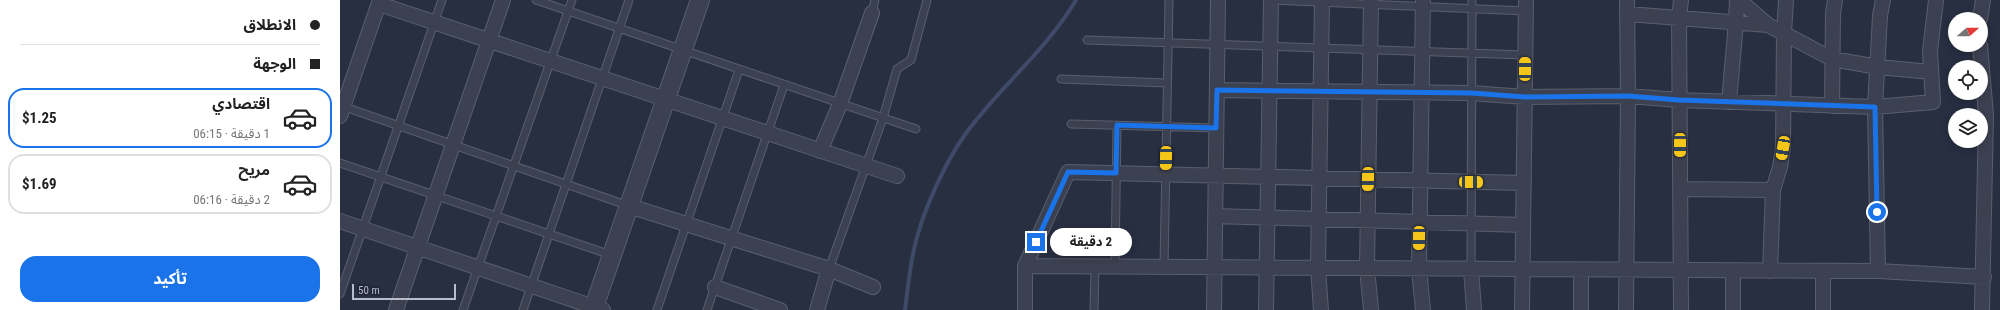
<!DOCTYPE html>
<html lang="ar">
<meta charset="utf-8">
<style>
body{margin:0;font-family:"Roboto Condensed","Noto Sans Arabic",sans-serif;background:#f6f6f6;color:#222;direction:rtl;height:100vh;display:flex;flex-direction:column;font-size:15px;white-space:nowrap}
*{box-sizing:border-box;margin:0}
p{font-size:13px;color:#767676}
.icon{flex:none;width:22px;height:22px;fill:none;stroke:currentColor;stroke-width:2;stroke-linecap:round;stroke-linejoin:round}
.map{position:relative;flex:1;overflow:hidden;direction:ltr}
.sheet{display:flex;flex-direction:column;background:#fff;width:340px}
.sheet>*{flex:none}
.top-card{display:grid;align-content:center;height:88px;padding:0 20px;background:#fff}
.needle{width:26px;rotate:70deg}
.fabs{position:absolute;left:1608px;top:12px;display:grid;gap:8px}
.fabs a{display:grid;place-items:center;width:40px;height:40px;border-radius:50%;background:#fff;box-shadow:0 2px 10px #0003;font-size:20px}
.scale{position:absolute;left:12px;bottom:10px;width:104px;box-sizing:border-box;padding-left:4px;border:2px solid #b9bdcb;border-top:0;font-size:11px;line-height:14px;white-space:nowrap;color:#b9bdcb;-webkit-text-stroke:3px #212637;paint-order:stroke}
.end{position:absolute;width:18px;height:18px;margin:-9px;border:5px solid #1a73e8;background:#fff;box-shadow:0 0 0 2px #fff}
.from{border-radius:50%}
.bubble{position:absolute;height:28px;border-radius:14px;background:#fff;box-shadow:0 2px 10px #0003;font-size:13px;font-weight:700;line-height:28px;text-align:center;direction:rtl}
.car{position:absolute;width:12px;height:24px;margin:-12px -6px;border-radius:5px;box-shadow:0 0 3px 1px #0007;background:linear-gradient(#f5c518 24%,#345 0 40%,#f5c518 0 76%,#345 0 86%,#f5c518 0)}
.top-card b{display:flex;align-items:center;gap:14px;height:38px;font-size:15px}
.top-card b+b{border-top:1px solid #e0e0e0}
.top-card i{width:10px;height:10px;background:#222}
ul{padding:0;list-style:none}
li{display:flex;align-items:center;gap:12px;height:60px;margin:0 8px 6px;padding:0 12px;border:2px solid #e0e0e0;border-radius:16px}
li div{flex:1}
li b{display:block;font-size:15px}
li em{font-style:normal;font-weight:700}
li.active{border-color:#1a73e8}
li>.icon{width:36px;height:36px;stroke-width:1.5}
.primary-button{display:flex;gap:8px;margin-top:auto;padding:8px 20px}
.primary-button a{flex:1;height:46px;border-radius:16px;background:#1a73e8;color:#fff;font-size:16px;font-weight:700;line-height:46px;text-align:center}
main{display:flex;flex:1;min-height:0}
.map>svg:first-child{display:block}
</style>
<main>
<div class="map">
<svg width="1660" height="310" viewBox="0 0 1660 310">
<rect width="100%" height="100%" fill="#282f41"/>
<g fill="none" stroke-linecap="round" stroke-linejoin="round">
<!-- stream -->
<path stroke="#3f4a69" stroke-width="4" d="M565 310C568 287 570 263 576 241 584 209 605 163 624 136 658 88 706 51 736 0"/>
<!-- service casing -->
<g stroke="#5a5f6e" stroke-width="9">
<path id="service" d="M196 0 576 129
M931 0 1186 11
M532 13 535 0
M747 40 1185 55
M721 79 827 83
M2 106 289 206
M731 124 876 128
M0 163 271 255
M775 267 777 125
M824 267 829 0
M489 269 543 118 557 69 571 60 587 0
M1131 269 1132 0
M0 294 102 0
M123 310 232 0
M183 310 289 0
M317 310 399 70
M367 310 444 85
M754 310 755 267"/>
</g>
<!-- minor casing -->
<g stroke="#5a5f6e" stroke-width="16">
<path id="minor" d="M1399 0 1428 25 1492 59 1538 67 1591 72
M39 4 557 176
M1288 14 1428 25
M1640 19 1643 0
M1640 45 1646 115 1642 310
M877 90 1131 93 1185 97 1288 96 1339 100 1535 107 1593 102 1590 51 1596 0
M1389 102 1396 22 1397 0
M1492 106 1493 13 1495 0
M0 116 40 0
M480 151 500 104 532 13
M1340 189 1433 190
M289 206 489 269 533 287
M875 216 1183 225
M0 221 263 310
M685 266 1538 271 1644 277
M1131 269 1134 310
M1393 270V310
M1430 271 1433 190 1440 167 1443 148 1444 33 1446 0
M1538 271 1535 107 1540 16 1543 0
M375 287 440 310
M56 310 163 0
M477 310 489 269
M685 310V266L728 172 1184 183
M874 310 878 0
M926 310 931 0
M981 310 978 268 982 0
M1031 310 1027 268 1031 0
M1083 310 1079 269 1083 0
M1182 310 1186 0
M1241 310V270
M1286 310 1288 96 1287 0
M1341 310 1339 18 1341 0
M1483 310V271"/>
</g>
<!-- tertiary casing -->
<g stroke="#5a5f6e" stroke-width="20">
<path id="tertiary" d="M253 310 360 0"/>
</g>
<!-- service -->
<use href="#service" stroke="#3c4151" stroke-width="7"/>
<!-- minor -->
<use href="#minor" stroke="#3c4151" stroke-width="14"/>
<!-- tertiary -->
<use href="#tertiary" stroke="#3c4151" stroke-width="18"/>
</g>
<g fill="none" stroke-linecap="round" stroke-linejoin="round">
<!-- route -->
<path stroke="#1a73e8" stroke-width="5" d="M696 242 728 172 776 173 777 125 876 128 877 90 1131 93 1185 97 1288 96 1339 100 1535 107 1537 212"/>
</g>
</svg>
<div class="fabs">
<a><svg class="needle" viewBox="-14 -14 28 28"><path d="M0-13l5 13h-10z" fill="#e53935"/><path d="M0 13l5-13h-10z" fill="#767676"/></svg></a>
<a><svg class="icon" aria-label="locate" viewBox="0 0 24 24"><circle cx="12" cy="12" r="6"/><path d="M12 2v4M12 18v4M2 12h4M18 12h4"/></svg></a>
<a><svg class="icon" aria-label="layers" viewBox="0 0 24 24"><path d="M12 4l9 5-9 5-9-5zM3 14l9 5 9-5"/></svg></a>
</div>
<div class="scale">50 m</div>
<i class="end from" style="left:1537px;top:212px"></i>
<i class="end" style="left:696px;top:242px"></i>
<div class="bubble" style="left:710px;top:228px;width:82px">2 دقيقة</div>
<i class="car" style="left:1185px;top:69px;rotate:0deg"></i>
<i class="car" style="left:1340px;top:145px;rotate:180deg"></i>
<i class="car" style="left:1443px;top:148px;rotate:190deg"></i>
<i class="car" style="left:826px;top:158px;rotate:181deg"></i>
<i class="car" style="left:1028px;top:179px;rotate:181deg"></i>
<i class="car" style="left:1131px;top:182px;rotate:91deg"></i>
<i class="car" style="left:1079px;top:238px;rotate:181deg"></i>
</div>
<section class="sheet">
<div class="top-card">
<b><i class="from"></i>الانطلاق</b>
<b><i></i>الوجهة</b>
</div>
<ul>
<li class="active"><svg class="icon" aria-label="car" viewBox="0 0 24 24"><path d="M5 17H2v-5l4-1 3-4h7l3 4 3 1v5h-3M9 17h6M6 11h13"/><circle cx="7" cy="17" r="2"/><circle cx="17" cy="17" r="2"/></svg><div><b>اقتصادي</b><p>1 دقيقة · 06:15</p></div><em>$1.25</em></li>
<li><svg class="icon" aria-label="car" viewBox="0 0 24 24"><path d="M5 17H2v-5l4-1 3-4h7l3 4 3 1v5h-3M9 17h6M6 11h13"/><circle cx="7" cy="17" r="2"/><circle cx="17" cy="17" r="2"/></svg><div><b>مريح</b><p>2 دقيقة · 06:16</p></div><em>$1.69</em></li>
</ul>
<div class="primary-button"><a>تأكيد</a></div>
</section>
</main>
